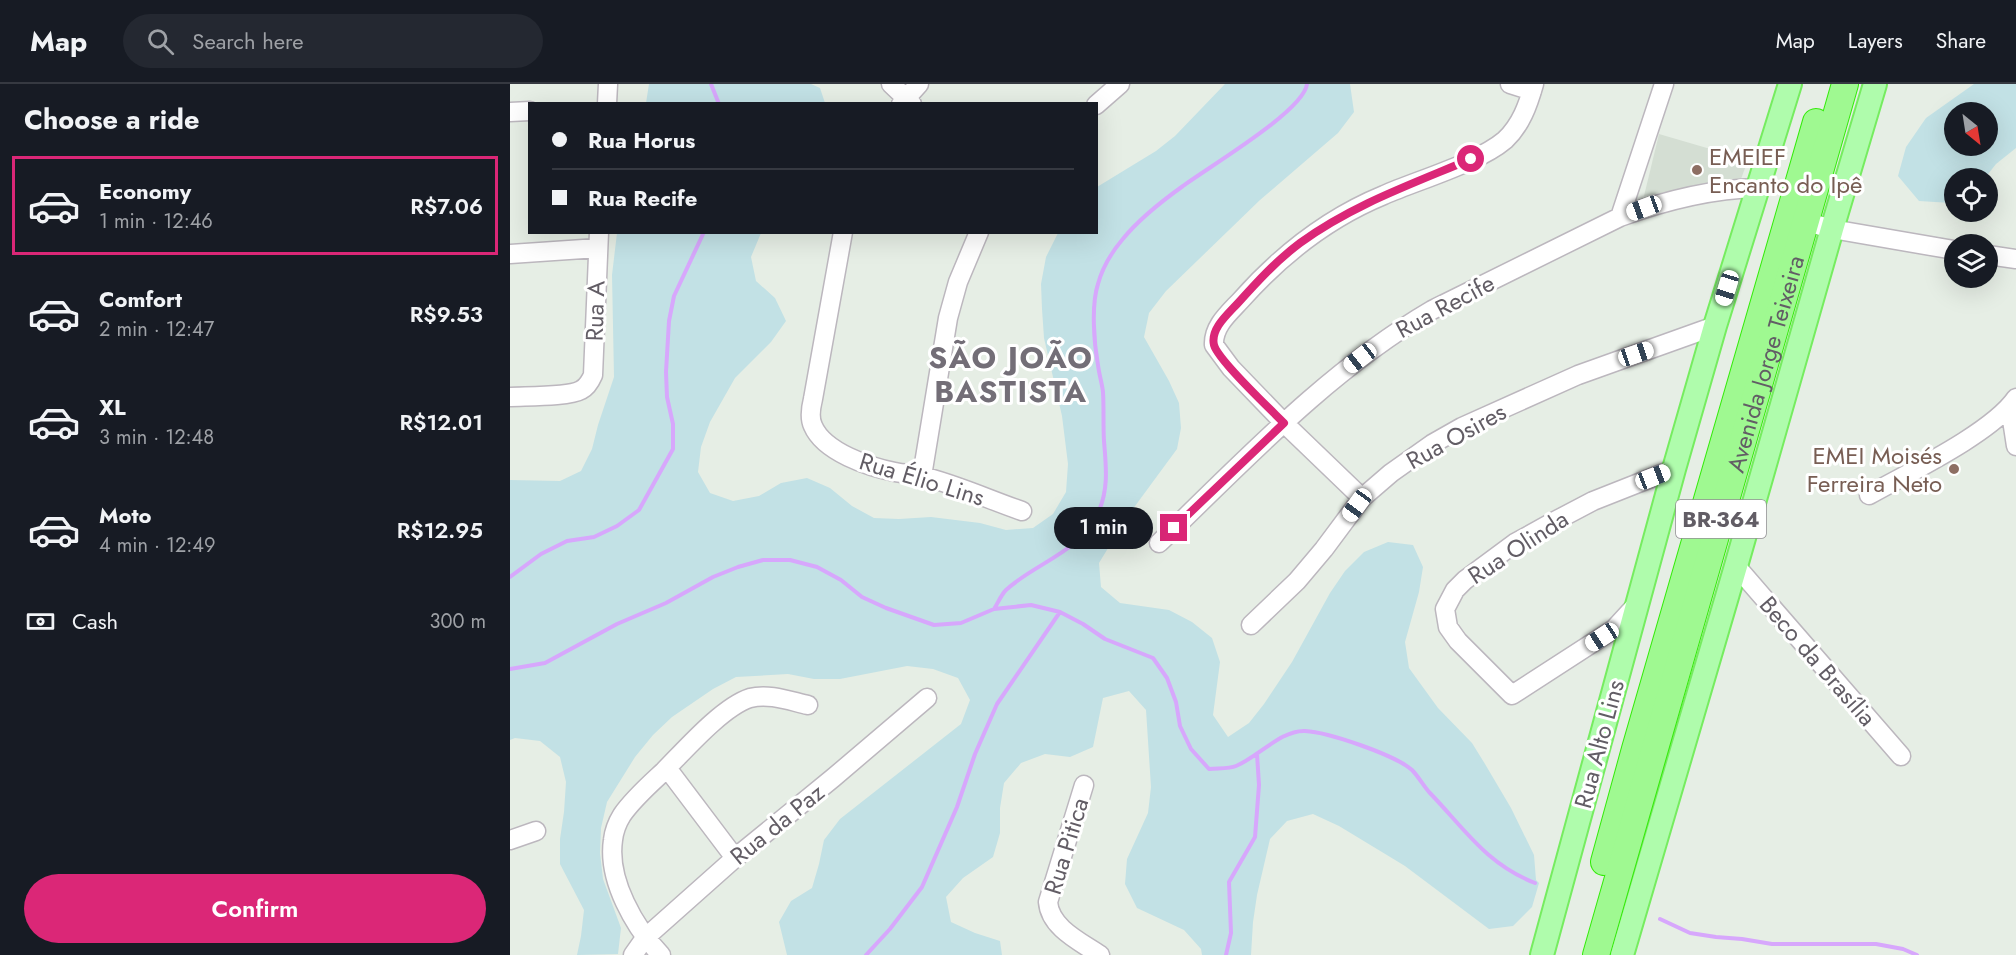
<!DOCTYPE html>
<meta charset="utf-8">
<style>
body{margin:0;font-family:Jost,sans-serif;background:#242831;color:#f1f3f6;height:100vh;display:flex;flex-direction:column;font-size:22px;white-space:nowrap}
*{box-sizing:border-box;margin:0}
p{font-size:20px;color:#9ea1a6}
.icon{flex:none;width:33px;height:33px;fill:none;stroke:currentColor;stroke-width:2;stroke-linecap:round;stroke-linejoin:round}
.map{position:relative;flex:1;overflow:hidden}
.panel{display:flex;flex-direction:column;background:#171b24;width:510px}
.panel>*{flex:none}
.top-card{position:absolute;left:18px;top:18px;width:570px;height:132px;border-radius:0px;box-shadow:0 6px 24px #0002;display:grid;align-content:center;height:132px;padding:0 24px;background:#171b24}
.needle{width:39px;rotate:150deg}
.fabs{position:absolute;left:1434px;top:18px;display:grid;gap:12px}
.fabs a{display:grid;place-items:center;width:54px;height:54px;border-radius:50%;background:#171b24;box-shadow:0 6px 24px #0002;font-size:30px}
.end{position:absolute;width:27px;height:27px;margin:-14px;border:8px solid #db2777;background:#fff;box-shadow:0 0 0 3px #fff}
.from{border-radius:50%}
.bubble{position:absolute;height:42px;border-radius:21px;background:#171b24;box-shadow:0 6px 24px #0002;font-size:20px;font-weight:600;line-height:42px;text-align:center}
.car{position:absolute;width:18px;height:36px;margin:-18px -9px;border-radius:8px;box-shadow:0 0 4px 2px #0007;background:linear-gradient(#fff 24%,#345 0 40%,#fff 0 76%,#345 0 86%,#fff 0)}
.top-card b{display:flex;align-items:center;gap:21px;height:57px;font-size:22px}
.top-card b+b{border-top:2px solid #363941}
.top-card i{width:15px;height:15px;background:#f1f3f6}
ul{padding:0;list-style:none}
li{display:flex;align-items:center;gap:18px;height:99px;margin:0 12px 9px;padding:0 12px;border:3px solid transparent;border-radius:0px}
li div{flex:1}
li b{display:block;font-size:22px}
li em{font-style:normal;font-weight:600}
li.selected{border-color:#db2777}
li>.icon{width:54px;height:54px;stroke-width:1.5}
h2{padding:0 24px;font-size:27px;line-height:72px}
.pay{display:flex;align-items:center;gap:15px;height:66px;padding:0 24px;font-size:22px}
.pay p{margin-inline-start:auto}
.cta{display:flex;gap:12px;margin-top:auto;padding:12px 24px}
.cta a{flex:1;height:69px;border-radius:36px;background:#db2777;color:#fff;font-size:24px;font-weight:600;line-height:69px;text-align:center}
header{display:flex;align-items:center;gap:36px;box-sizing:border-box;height:84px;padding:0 30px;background:#171b24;border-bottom:2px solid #363941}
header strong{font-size:28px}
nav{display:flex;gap:33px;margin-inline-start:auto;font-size:21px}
.search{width:420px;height:54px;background:#242831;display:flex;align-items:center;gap:15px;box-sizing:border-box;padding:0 21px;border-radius:33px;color:#9ea1a6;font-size:22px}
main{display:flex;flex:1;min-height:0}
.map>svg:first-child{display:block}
</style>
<header>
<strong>Map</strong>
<div class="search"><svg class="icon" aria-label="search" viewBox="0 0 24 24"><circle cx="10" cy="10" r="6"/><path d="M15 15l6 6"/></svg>Search here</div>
<nav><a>Map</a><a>Layers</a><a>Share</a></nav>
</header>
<main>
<section class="panel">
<h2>Choose a ride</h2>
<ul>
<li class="selected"><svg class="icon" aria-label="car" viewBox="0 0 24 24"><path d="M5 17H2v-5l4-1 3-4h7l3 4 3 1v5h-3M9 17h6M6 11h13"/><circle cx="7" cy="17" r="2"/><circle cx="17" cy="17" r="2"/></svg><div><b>Economy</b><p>1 min · 12:46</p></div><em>R$7.06</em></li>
<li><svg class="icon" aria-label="car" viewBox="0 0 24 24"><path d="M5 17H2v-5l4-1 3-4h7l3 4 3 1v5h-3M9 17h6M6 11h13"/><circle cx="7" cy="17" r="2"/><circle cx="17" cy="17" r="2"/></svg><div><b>Comfort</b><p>2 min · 12:47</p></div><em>R$9.53</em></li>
<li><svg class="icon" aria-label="car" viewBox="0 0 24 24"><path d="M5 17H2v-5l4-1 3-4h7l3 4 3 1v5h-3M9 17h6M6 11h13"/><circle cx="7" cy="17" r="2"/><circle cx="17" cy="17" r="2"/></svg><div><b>XL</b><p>3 min · 12:48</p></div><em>R$12.01</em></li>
<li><svg class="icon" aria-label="car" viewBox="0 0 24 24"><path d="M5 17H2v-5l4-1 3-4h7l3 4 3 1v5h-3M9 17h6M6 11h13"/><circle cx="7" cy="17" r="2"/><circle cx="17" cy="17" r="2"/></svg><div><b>Moto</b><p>4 min · 12:49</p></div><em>R$12.95</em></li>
</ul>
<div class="pay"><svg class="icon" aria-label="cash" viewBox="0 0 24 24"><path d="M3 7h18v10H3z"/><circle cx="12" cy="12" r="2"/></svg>Cash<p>300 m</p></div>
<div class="cta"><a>Confirm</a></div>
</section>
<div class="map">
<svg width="1506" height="871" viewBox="0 0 1506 871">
<rect width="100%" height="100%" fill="#e6eee5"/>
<!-- education -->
<path fill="#d4ded3" d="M1149 50 1238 76 1231 95 1134 112Z"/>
<!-- green -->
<path fill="#c2e1e5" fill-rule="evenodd" d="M139 0H301L310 4 315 19H136Z
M715 0H840L844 28 828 49 750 116 656 207 639 229 634 253 659 297 669 319 671 344 667 365 617 433 589 479 591 503 610 519 659 526 682 538 702 554 710 578 703 631 718 653 739 639 754 620 782 578 820 509 835 487 854 468 878 458 903 461 913 483 909 508 895 558 899 584 928 624 962 659 975 680 1001 724 1024 771 1026 796 1029 799 1022 823 1003 842 979 845 895 782 829 742 803 730 777 737 760 755 747 811 743 838 741 871H692L691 865 674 846 627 824 615 800 617 775 638 729 641 703 636 626 619 607 593 614 583 663 560 673 535 670 511 679 494 699 490 724V749L483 773 453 794 436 813 441 838 465 849 490 857 492 871H277L269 838 281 817 302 804 309 780 314 756 330 735 451 640 460 616 448 594 423 585 397 582 330 595H304L278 590 226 593 203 605 162 633 143 651 125 673 97 718 91 744 90 769 93 795 111 844 108 870 67 871 71 852 74 826 50 780V755L54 728 56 698 50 673 30 657 5 654 0 656V396L50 397 71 387 82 365 88 341 104 293 102 191 107 149H251L241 173 246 197 265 214 276 237 261 258 225 294 200 338 191 363 188 388 200 409 223 417 249 412 271 399 297 394 320 404 342 422 364 434 389 435 421 433 470 439 496 446 523 444 543 430 556 408 558 380 552 332 534 254 532 225 531 200 536 173 548 149 586 148 587 103 646 67 665 52Z
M1464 0H1506V64L1486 80 1475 94H1444V118L1441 119 1409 117 1388 92 1396 63 1416 34ZM1478 28V62H1444V28Z"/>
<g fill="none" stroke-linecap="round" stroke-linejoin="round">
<!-- stream -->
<path stroke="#d7a7fc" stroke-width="4" d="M201 0 209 20
M0 493 31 470 57 457 84 453 107 442 129 426 163 365V340L157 313 156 288 159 237 164 212 194 148
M484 525C488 519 491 511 496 506 525 479 571 468 588 429 599 405 596 382 594 357 593 341 594 324 593 308 592 299 589 290 588 281 584 259 581 221 588 200 592 185 602 168 612 156 628 136 652 117 673 102 697 84 794 27 797 0
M0 585 35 579 107 540 156 519 203 493 228 483 253 476H280L307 483 331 496 352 513 376 524 424 541 451 539 484 525 521 521 550 528 573 540 595 555 643 574 657 594 666 618 670 642 681 665 699 685C708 684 719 685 726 682 748 673 771 646 795 647 818 648 885 671 902 686 908 692 913 701 919 708 954 744 976 780 1025 799
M1150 835 1180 849 1206 853 1232 855 1262 860H1366L1393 865 1407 871
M356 871 380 845 412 803 447 723 465 670 487 620 550 528
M716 871 721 849 719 798 745 753 749 701 747 670"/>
<!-- minor casing -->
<g stroke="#bcb7be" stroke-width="21">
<path id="minor" d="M381 0 402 20
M1000 0 1022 7
M97 20 98 0
M391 20 409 0
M586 21 610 0
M0 28 20 27
M1110 133 1154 0
M1297 138 1322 145 1444 166
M333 148 303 315C301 323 299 334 303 342 314 368 359 383 385 388 394 390 403 390 412 392 445 400 480 416 512 427
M0 170 88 164
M1478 171 1506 175
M0 313C16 312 59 313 71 306 77 303 80 298 83 291L89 148
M1500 323 1506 362
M412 392 438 234 448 198 469 148
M1359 411C1398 389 1482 349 1506 314
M852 414 774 339 721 284 704 261C703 242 719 229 731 216 771 171 818 134 874 111 908 96 968 79 995 56 1011 41 1018 21 1024 0
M649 459C735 376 818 287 922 226L1110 133C1154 117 1200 105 1247 104
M1226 482 1391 672
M1126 521 1104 545 1002 611 948 557 938 543 935 525 945 506 955 496 1005 459 1043 438 1083 417 1164 385
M741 541 787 497 814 465 852 414 881 389 922 360 952 343 1068 291 1205 242
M157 684 225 774
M574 701 538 818C540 844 571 858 590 871
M0 756 26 747
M123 871 135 854 225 774 323 694 417 614
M151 871C125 844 97 796 103 756 104 747 107 739 112 731 123 715 139 701 153 688 174 667 212 623 240 614 259 609 280 617 298 621"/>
</g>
<!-- major casing -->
<g stroke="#76ec60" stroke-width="26">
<path id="major" d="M1032 871 1164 385 1205 242 1280 0
M1112 871 1226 482 1322 145 1365 0"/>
</g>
<!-- highway casing -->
<g stroke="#33eb09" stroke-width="28">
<g id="highway">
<path d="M1094 778 1125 665 1306 38"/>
<path id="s1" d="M1086 871 1335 0"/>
</g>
</g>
<!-- minor -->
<use href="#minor" stroke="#fff" stroke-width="18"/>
<!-- major -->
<use href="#major" stroke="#affcac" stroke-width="22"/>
<!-- highway -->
<use href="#highway" stroke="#9ff991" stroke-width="26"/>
</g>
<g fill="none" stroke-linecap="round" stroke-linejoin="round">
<!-- route -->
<path stroke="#db2777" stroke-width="8" d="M664 444 774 339C760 325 708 276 704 261 700 245 718 230 728 219 747 198 766 177 790 159 842 121 902 100 961 75"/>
</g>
<!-- markers -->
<g fill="#8d6e63" stroke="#fff" stroke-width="2">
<circle cx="1187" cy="86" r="6"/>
<circle cx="1444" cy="385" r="6"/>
</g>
<g text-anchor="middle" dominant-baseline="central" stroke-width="6" stroke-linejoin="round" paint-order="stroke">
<!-- shield labels -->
<rect fill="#fff" stroke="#918e93" stroke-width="1.5" x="1166" y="416" width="90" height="38" rx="4.5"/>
<g font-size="22" font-weight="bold" fill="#625d65">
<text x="1211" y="435">BR-364</text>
</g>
<!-- education labels -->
<g font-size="24" fill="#785e54" stroke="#fff" text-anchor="start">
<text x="1199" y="72">EMEIEF<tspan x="1199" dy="28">Encanto do Ipê</tspan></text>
<text x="1432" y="371" text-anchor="end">EMEI Moisés<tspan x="1432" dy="28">Ferreira Neto</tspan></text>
</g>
<!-- street labels -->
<g font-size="24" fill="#625d65" stroke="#fff">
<text transform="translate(935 222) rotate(-28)">Rua Recife</text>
<text transform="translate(85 227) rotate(-88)">Rua A</text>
<text stroke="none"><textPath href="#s1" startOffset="615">Avenida Jorge Teixeira</textPath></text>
<text transform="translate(946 352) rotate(-29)">Rua Osires</text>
<text transform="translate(412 395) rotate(17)">Rua Élio Lins</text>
<text transform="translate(1008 463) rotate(-33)">Rua Olinda</text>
<text transform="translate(1308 577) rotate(49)">Beco da Brasília</text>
<text transform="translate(1089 660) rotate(-75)">Rua Alto Lins</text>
<text transform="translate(267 740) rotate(-39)">Rua da Paz</text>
<text transform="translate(556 762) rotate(-73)">Rua Pitica</text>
</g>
<!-- district labels -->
<g font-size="30" font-weight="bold" letter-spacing="1.5" fill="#736e77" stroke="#fff">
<text x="501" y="273">SÃO JOÃO<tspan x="501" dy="34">BASTISTA</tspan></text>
</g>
</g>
</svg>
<div class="fabs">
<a><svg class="needle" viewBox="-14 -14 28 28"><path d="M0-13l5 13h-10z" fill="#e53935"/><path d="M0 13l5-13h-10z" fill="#9ea1a6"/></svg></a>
<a><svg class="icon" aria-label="locate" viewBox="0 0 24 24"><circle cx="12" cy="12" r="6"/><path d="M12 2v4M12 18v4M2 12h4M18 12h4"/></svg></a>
<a><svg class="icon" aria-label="layers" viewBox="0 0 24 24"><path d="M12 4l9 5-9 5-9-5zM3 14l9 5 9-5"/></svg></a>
</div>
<i class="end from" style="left:961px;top:75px"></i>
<i class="end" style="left:664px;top:444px"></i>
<div class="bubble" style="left:544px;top:423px;width:99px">1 min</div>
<i class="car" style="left:1134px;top:124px;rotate:250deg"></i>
<i class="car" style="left:1217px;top:204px;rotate:197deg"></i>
<i class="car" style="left:1126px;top:270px;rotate:71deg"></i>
<i class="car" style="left:850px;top:274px;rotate:232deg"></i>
<i class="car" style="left:1143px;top:393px;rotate:69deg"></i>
<i class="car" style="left:847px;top:421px;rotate:216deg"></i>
<i class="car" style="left:1092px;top:553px;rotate:237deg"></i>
<div class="top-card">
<b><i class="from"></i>Rua Horus</b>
<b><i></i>Rua Recife</b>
</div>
</div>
</main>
